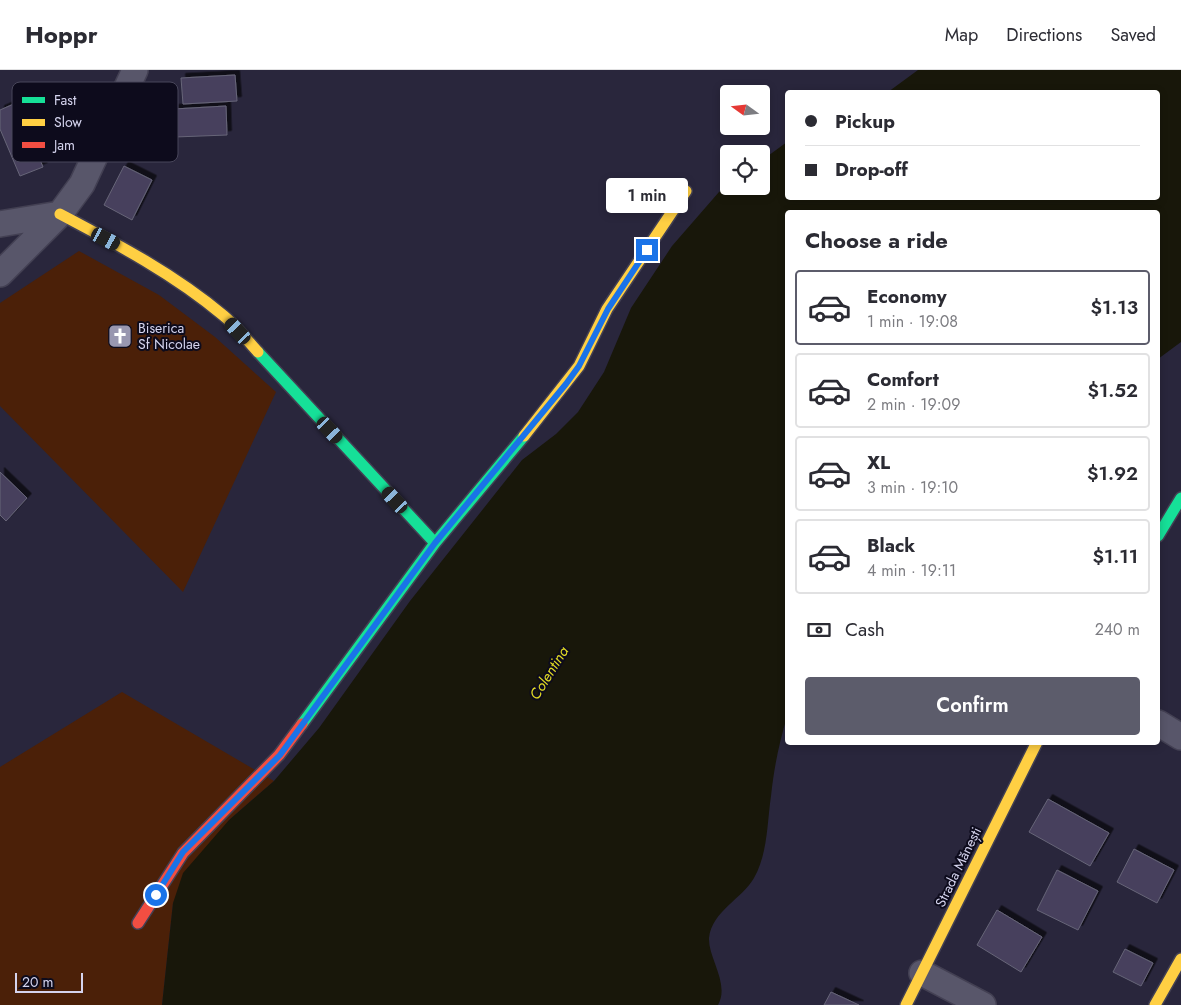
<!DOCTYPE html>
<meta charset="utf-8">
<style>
body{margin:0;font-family:Jost,sans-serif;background:#f7f7f7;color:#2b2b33;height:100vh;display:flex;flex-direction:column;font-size:19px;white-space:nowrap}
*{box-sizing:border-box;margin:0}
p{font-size:16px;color:#7c7c81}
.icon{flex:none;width:28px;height:28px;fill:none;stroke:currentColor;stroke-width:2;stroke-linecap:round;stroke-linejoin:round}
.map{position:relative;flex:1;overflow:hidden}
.drawer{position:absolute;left:785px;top:140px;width:375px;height:535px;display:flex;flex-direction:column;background:#fff;border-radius:5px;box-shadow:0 2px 8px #0003}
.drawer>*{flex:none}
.hud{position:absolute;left:785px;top:20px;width:375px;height:110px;border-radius:5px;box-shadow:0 2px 8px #0003;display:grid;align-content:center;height:110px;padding:0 20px;background:#fff}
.needle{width:32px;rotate:285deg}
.buttons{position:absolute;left:720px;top:15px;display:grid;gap:10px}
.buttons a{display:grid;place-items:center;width:50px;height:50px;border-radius:5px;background:#fff;box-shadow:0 2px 8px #0003;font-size:25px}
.scale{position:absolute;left:15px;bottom:12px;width:68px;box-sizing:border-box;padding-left:5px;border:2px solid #d5d4ee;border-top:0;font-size:14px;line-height:18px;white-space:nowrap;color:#d5d4ee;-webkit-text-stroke:4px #0d0b1c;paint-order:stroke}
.end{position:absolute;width:22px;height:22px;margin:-11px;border:6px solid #1a73e8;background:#fff;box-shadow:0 0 0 2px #fff}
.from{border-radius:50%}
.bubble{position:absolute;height:35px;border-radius:5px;background:#fff;box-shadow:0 2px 8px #0003;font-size:16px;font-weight:600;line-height:35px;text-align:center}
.car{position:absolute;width:15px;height:30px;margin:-15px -8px;border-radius:6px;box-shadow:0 0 4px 1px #0007;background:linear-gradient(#222 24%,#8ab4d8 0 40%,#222 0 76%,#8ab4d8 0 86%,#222 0)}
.hud b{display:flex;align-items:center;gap:18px;height:48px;font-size:19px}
.hud b+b{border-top:1px solid #e1e1e2}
.hud i{width:12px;height:12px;background:#2b2b33}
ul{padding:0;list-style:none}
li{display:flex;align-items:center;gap:15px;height:75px;margin:0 10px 8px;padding:0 10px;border:2px solid #e1e1e2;border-radius:5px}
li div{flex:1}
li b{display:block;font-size:19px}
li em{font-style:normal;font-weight:600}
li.on{border-color:#5c5c6b}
li>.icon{width:45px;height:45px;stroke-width:1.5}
h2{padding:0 20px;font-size:22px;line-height:60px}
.pay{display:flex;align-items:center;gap:12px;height:55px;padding:0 20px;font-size:19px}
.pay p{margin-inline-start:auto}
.button{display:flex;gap:10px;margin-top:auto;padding:10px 20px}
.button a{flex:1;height:58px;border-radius:5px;background:#5c5c6b;color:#fff;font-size:20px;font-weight:600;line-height:58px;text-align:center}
header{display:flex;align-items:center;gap:30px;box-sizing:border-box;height:70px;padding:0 25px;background:#fff;border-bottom:1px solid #e1e1e2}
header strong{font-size:24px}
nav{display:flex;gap:28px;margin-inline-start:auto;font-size:18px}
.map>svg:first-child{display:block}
</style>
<header>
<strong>Hoppr</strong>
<nav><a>Map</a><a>Directions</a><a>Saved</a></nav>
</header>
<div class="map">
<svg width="1181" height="935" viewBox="0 0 1181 935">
<defs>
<filter id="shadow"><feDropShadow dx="4.5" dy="-4.5" stdDeviation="0" flood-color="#0009"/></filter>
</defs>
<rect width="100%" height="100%" fill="#29263c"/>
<!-- green -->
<path fill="#4b2008" d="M79 181 159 225 215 267 276 322 183 522 0 336V233Z
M122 622 274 711 229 750 173 833 162 935H0V697Z"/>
<!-- water -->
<path fill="#18170a" d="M918 0H1181V272L1158 289V142H788L787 647C779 673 774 698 771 726 767 753 768 783 754 808 742 829 712 841 709 868 708 888 730 914 718 935H162L173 833 183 803 229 750 274 711 319 658 410 531 522 390 556 364 578 342 604 302 631 238 672 176 719 122 729 115 761 116V91L787 72 788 128H1158V22H888Z"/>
<!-- building -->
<path fill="#46405d" stroke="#676578" filter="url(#shadow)" d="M235 5 237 31 183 34 181 8Z
M16 33 43 97 20 106 0 59V40Z
M226 36 227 65 175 67 174 39Z
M124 96 152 110 132 150 104 135Z
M0 402 27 428 6 451 0 445Z
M1048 729 1109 763 1090 796 1029 762Z
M1134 779 1174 800 1157 833 1117 812Z
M1057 800 1098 821 1078 860 1037 840Z
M997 840 1042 867 1021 902 977 875Z
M1125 879 1153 893 1141 916 1113 902Z
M831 922 859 935H824Z"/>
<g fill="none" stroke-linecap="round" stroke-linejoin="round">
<!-- street casing -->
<g stroke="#434053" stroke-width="28">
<path id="street" d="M0 154 60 144
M0 204 60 144 82 114 135 0
M1158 653 1181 667
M922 903 983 935"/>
</g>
<!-- fast casing -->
<g stroke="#434053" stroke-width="14">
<path id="fast" d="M258 282 435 473
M1158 466 1181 428
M302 654 435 473 524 366"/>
</g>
<!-- slow casing -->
<g stroke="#434053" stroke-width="14">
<path id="slow" d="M60 144C117 174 174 204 224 246 236 256 247 270 258 282
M524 366 579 296 607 239 686 121
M906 935 1037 672
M1155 935 1181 889"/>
</g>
<!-- jam casing -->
<g stroke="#434053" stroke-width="14">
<path id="jam" d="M138 853 183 783 279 685 302 654"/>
</g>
<!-- street -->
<use href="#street" stroke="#58566a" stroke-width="25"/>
<!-- fast -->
<use href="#fast" stroke="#16e098" stroke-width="11"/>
<!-- slow -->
<use href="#slow" stroke="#ffcf43" stroke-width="11"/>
<!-- jam -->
<use href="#jam" stroke="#f24e42" stroke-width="11"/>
</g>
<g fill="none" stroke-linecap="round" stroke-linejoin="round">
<!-- route -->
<path stroke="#1a73e8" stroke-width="6" d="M156 825 183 782 280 685 435 473 566 314 579 296 608 239 647 180"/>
</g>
<!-- icons -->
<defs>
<g id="church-square" transform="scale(1.25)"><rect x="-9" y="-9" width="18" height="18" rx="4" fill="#9997b0" stroke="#0d0b1c"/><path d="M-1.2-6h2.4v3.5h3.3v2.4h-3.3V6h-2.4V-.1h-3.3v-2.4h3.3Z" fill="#fff"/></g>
</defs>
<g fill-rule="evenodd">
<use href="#church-square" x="120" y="266"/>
</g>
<g text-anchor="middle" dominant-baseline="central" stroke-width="4" stroke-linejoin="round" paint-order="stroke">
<!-- poi labels -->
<g font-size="14" fill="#d5d4ee" stroke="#0d0b1c" text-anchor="start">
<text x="138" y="258">Biserica<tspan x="138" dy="16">Sf Nicolae</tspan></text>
</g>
<!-- street labels -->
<g font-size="14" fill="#d5d4ee" stroke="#0d0b1c">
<text transform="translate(958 797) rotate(-64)">Strada Mănești</text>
</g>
<!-- water labels -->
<g font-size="15" font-style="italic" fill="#e1da24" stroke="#0d0b1c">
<text transform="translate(549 603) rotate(-58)">Colentina</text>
</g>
</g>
<!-- legend -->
<rect x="12" y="12" width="166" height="80" rx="8" fill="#0d0b1c" stroke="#49475b" stroke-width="1"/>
<rect x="22" y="27" width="23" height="6" fill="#16e098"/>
<rect x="22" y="49" width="23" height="7" fill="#ffcf43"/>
<rect x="22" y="72" width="23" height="6" fill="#f24e42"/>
<g font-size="14" fill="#d5d4ee">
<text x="54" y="35">Fast</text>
<text x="54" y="57">Slow</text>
<text x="54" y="80">Jam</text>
</g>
</svg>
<div class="buttons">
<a><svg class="needle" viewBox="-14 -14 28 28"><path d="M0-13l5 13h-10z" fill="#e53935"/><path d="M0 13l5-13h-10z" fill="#7c7c81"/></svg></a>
<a><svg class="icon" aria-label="locate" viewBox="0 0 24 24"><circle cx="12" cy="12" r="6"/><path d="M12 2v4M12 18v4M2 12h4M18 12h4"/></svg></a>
</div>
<div class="scale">20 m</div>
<i class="end from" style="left:156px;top:825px"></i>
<i class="end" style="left:647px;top:180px"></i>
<div class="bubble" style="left:606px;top:108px;width:82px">1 min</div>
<i class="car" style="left:106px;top:169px;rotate:118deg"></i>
<i class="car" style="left:238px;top:261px;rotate:317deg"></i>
<i class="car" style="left:330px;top:360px;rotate:137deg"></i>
<i class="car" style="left:395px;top:430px;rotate:317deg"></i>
<div class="hud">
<b><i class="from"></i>Pickup</b>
<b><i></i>Drop-off</b>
</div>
<section class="drawer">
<h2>Choose a ride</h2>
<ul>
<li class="on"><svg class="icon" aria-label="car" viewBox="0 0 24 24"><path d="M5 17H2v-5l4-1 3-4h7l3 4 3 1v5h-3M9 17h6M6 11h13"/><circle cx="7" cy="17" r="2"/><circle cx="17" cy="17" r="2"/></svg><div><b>Economy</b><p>1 min · 19:08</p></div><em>$1.13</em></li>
<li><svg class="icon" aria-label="car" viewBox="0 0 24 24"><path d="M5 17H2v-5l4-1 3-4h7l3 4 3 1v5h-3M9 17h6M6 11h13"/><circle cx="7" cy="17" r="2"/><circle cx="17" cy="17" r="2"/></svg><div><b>Comfort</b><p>2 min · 19:09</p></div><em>$1.52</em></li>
<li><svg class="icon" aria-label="car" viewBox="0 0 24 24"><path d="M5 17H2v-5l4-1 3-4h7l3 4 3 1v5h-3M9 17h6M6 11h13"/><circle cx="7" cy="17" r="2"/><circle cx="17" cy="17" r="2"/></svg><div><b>XL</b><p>3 min · 19:10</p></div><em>$1.92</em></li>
<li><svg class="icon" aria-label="car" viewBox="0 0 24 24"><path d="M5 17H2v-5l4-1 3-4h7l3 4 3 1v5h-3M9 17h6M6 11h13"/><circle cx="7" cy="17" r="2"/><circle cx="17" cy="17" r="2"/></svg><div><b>Black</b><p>4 min · 19:11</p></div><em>$1.11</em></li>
</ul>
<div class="pay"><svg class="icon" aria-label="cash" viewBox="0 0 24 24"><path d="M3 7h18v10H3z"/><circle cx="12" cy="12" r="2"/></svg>Cash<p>240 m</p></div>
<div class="button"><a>Confirm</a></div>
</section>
</div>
